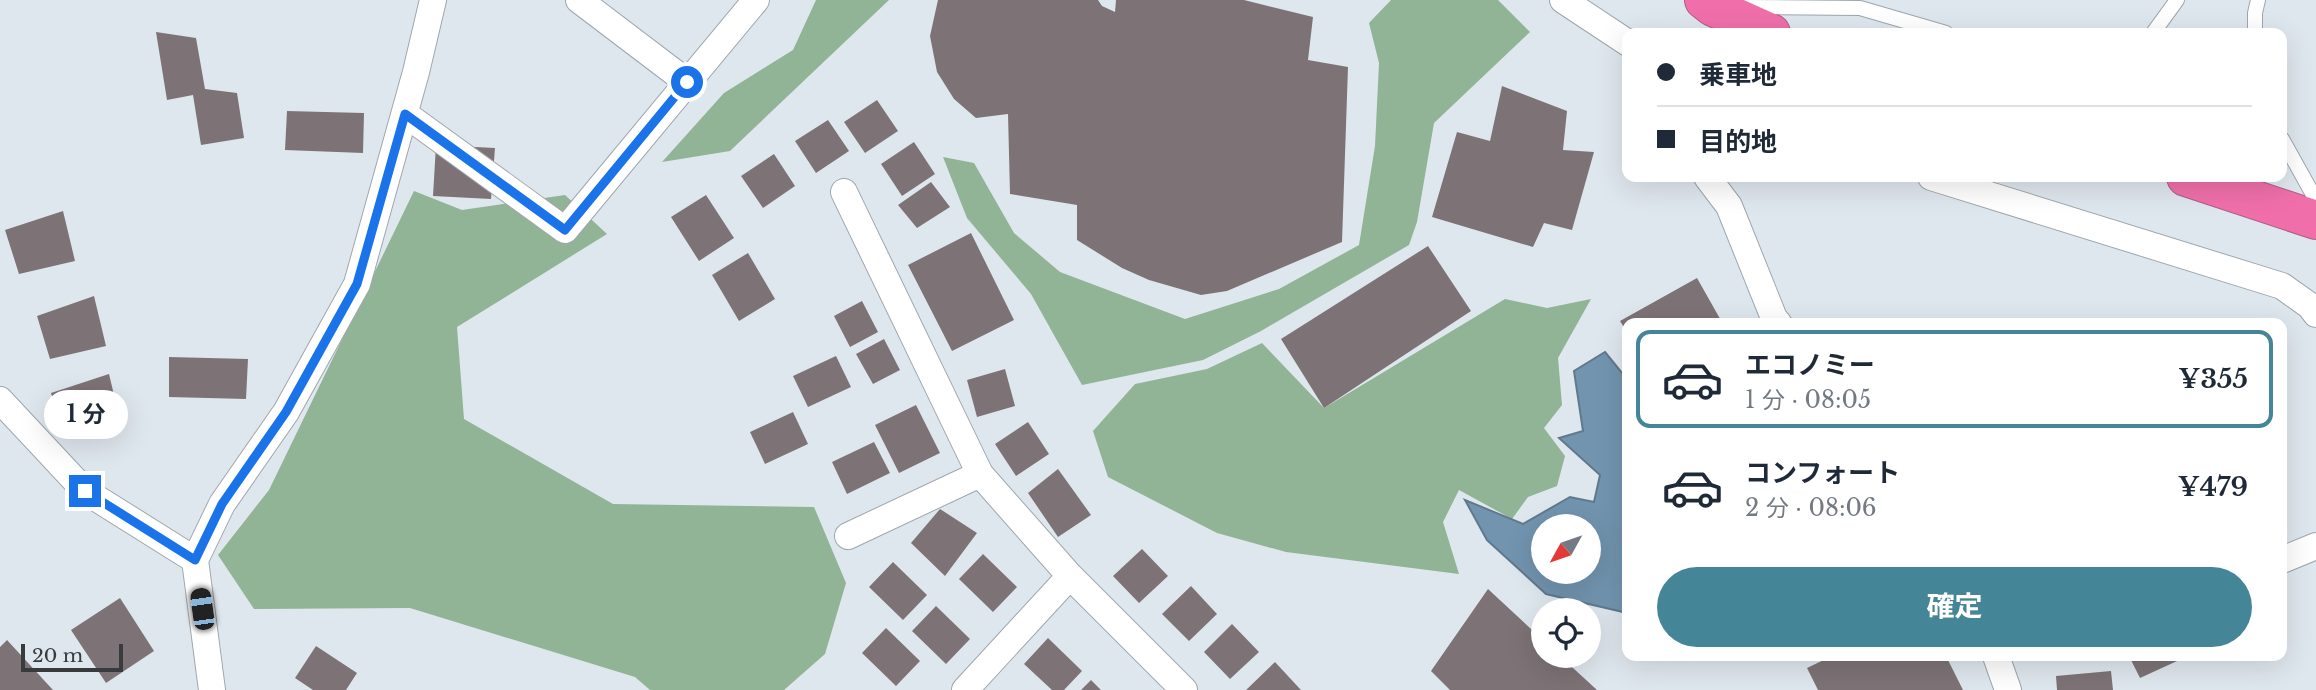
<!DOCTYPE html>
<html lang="ja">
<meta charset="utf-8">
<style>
body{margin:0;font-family:"Libre Baskerville","Noto Sans JP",serif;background:#f6f6f7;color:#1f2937;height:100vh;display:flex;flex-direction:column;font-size:26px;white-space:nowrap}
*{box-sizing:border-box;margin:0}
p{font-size:23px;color:#747a83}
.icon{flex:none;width:38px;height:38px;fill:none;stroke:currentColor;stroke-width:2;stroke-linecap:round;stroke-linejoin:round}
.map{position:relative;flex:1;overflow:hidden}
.drawer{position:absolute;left:1622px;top:318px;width:665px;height:343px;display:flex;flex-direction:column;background:#fff;border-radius:14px;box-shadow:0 7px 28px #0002}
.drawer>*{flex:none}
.banner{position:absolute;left:1622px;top:28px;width:665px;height:154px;border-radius:14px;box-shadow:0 7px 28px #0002;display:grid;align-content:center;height:154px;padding:0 35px;background:#fff}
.needle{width:46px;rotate:230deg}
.tools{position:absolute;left:1531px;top:514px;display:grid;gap:14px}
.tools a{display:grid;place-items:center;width:70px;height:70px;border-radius:50%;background:#fff;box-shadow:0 7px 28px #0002;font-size:35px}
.scale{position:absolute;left:21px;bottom:18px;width:102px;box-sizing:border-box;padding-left:7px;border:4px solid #383b3e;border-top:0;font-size:19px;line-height:24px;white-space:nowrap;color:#383b3e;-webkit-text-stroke:5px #dfe7ee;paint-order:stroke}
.end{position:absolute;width:32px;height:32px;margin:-16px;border:9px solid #1a73e8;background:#fff;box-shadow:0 0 0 4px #fff}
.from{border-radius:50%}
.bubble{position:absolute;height:49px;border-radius:24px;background:#fff;box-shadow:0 7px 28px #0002;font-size:23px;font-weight:700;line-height:49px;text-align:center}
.car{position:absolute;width:21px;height:42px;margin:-21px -10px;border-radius:9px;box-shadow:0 0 5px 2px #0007;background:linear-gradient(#222 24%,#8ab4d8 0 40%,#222 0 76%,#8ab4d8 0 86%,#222 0)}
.banner b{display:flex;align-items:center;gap:24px;height:66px;font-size:26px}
.banner b+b{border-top:2px solid #e0e1e3}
.banner i{width:18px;height:18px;background:#1f2937}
ul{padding:12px 0 0;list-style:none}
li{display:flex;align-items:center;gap:21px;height:98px;margin:0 14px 10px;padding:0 21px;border:4px solid transparent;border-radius:14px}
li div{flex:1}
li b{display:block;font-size:26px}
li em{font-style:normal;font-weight:700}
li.current{border-color:#458598}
li>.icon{width:63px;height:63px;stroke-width:1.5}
.action{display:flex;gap:14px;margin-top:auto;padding:14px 35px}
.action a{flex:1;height:80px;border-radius:42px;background:#458598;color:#fff;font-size:28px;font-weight:700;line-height:80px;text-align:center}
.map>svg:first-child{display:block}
</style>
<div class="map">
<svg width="2316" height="690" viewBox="0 0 2316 690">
<rect width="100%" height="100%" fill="#dfe7ee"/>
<!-- forest -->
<path fill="#91b396" d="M816 0H889L730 151 662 162 724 93 793 50Z
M1391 0H1498L1530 32 1434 123 1417 222 1409 245 1261 331 1203 360 1082 385 1031 294 967 218 943 157 974 163 1014 233 1060 272 1185 319 1279 289 1359 245 1375 146 1379 63 1369 23Z
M414 191 462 210 565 195 607 234 457 327 464 419 613 504 814 507 846 583 825 654 784 690H650L635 677 410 608 254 609 218 555 269 490Z
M1505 299 1547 308 1591 299 1558 358 1562 405 1544 428 1565 456 1557 486 1528 497 1512 519 1459 490 1443 522 1459 574 1286 552 1217 533 1108 477 1093 431 1135 384 1207 369 1262 343 1324 408Z"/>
<!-- water -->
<path fill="#7294af" stroke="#61798d" stroke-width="2" fill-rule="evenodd" d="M1605 352 1627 379V613L1546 594 1487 540 1465 500 1523 524 1570 497 1594 502 1600 475 1559 438 1583 431 1574 371ZM1544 527H1589V572H1544Z"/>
<!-- building -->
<path fill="#7d7376" d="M938 0H1098L1102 6 1115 12 1116 0H1244L1313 17 1308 60 1348 67 1342 242 1227 291 1201 295 1149 280 1122 268 1077 240V205L1010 194 1008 114 976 118 954 99 937 72 930 36Z
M156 32 196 38 205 89 237 93 244 138 201 145 193 95 167 100Z
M1502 86 1567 111 1563 150 1594 152 1572 230 1544 223 1533 247 1432 217 1457 132 1490 141Z
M877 100 898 131 865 153 844 122Z
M287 111 364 113 363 153 285 150Z
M828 120 849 151 816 173 795 141Z
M914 142 935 174 902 196 881 164Z
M436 145 495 148 491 199 433 196Z
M774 154 795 186 763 208 741 176Z
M931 182 950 207 917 228 898 205Z
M706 195 734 238 699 261 671 217Z
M63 211 75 261 19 274 5 230Z
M971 233 1014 320 952 351 908 265Z
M1428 246 1471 311 1324 408 1281 339Z
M748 253 775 299 739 321 712 275Z
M1697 278 1723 324H1628V334L1620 321Z
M94 296 106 346 50 359 37 316Z
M862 301 878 332 850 347 834 316Z
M884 339 900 370 873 384 856 354Z
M836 356 851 387 808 407 793 376Z
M169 357 248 359 246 399 169 397Z
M1005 369 1015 406 977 417 967 380Z
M109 374 121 424 65 437 51 393Z
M916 405 940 453 899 473 875 425Z
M793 412 808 444 765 464 750 432Z
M1028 422 1049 454 1016 476 995 444Z
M874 442 890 473 847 494 832 462Z
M1058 469 1091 515 1058 537 1028 493Z
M940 509 977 533 945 576 911 543Z
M1142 549 1168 576 1139 603 1113 576Z
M983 554 1017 587 993 612 959 579Z
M893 562 927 595 903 620 869 587Z
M1191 586 1217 614 1189 641 1162 614Z
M1488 589 1544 641V656H1560L1597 690H1450L1431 671Z
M120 598 154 651 106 683 71 630Z
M936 606 970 639 946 664 912 631Z
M1232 624 1259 652 1230 679 1204 652Z
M886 628 920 661 896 686 862 653Z
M1048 638 1082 671 1064 690H1052L1024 664Z
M7 640 53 690H0V647Z
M316 646 357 673 346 690H313L295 678Z
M1832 656H1946L1963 690H1818L1807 668Z
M2129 656H2188L2140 678Z
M1275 662 1301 690H1246Z
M2111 671 2113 690H2057L2056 676Z
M1091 680 1101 690H1081Z"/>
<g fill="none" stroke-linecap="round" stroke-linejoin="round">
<!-- lane casing -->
<g stroke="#9fa7ad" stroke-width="16">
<path id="lane" d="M1744 7 1860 8 1946 33
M2153 33 2177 0
M2255 33V13L2258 0
M2282 139 2316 200"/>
</g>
<!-- street casing -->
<g stroke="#9fa7ad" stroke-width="28">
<path id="street" d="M579 0 687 82
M1563 0 1628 43
M405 114 565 230 756 0
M1707 177 1729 206 1774 318 1779 324
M1931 177 2282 286 2310 306 2316 314
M844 192 980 474 1070 576
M0 400 85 491 195 560
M848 536 980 474
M2282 560 2316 546
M1996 656 2008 690
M212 690 195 560 222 504 286 412 357 284 416 72 433 0
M965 690 1070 576 1184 690"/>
</g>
<!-- highway casing -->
<g stroke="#b05d84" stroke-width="40">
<path id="highway" d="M1704 0 1713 7 1771 33
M2186 177 2316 220"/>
</g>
<!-- lane -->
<use href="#lane" stroke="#fff" stroke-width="14"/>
<!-- street -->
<use href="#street" stroke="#fff" stroke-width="26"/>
<!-- highway -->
<use href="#highway" stroke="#f06faa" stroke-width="38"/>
</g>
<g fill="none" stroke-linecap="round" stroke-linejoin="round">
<!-- route -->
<path stroke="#1a73e8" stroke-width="9" d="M85 491 195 560 222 504 286 412 357 284 405 114 565 230 687 82"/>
</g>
</svg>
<div class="tools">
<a><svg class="needle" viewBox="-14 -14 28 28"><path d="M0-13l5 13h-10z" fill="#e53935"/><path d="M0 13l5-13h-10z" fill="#747a83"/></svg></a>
<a><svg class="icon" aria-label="locate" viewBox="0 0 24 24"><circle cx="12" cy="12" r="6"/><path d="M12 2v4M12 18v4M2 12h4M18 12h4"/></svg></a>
</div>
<div class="scale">20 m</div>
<i class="end from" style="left:687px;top:82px"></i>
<i class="end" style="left:85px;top:491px"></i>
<div class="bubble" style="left:44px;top:390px;width:84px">1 分</div>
<i class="car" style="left:202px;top:609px;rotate:352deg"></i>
<div class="banner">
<b><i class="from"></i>乗車地</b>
<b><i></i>目的地</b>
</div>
<section class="drawer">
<ul>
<li class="current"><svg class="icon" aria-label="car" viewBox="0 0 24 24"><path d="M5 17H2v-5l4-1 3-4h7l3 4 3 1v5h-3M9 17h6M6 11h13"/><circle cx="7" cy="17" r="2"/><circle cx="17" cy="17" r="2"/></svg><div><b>エコノミー</b><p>1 分 · 08:05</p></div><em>¥355</em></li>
<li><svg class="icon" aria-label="car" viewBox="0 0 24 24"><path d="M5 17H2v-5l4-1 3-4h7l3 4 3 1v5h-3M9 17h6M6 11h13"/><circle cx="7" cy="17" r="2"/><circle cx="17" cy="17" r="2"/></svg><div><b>コンフォート</b><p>2 分 · 08:06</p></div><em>¥479</em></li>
</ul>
<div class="action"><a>確定</a></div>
</section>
</div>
